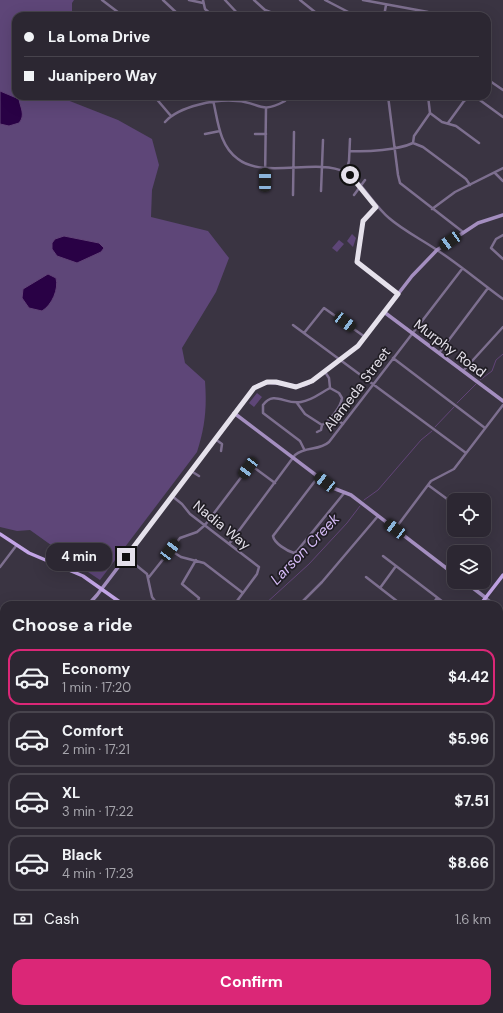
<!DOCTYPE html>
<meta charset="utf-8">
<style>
body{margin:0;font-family:"DM Sans",sans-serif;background:#342f3a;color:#f1f3f6;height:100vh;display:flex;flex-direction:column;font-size:15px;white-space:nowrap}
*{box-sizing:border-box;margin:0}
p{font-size:13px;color:#a6a5ac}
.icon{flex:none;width:22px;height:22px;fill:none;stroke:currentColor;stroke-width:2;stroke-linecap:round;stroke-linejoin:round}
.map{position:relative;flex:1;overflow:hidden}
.sheet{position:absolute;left:0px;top:601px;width:503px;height:412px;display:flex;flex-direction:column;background:#2c2732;border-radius:12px 12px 0 0;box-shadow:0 4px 16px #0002,0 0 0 1px #48444d}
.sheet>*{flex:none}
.hud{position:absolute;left:12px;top:12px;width:479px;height:88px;border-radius:12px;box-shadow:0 4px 16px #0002,0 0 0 1px #48444d;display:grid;align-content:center;height:88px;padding:0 12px;background:#2c2732}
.controls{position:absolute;left:447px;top:493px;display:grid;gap:8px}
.controls a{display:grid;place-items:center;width:44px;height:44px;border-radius:8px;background:#2c2732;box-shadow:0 4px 16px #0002,0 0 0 1px #48444d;font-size:20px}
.end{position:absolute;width:18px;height:18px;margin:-9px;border:5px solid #e5e1eb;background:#111;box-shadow:0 0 0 2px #111}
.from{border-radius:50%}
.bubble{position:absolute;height:28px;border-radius:12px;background:#2c2732;box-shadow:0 4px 16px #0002,0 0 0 1px #48444d;font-size:13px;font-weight:700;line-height:28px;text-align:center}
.car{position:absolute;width:12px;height:24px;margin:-12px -6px;border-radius:5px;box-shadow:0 0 3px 1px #0007;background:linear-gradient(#222 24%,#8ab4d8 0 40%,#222 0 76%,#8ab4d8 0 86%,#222 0)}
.hud b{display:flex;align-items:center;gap:14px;height:38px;font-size:15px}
.hud b+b{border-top:1px solid #48444d}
.hud i{width:10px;height:10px;background:#f1f3f6}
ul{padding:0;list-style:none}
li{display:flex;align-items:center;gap:12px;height:56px;margin:0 8px 6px;padding:0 4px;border:2px solid #48444d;border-radius:12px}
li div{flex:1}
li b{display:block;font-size:15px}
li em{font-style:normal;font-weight:700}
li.selected{border-color:#db2777}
li>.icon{width:36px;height:36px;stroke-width:1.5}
h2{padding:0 12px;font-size:18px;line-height:48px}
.pay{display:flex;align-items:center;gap:10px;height:44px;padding:0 12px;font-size:15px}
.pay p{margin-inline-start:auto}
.cta{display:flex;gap:8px;margin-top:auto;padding:8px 12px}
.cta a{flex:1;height:46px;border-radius:12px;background:#db2777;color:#fff;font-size:16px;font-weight:700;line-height:46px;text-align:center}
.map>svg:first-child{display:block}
</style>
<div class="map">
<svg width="503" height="1013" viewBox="0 0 503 1013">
<rect width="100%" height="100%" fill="#3a3442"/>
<!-- green -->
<path fill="#5e4678" d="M0 0H74L72 3V16H16V96H57L118 120 152 139 159 165 152 190 151 217 208 231 229 258 216 292 182 348 185 363 205 381C207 408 205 427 197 452L100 580 76 564 72 558 65 555 30 530 17 531 0 527Z
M352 234 356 238 353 247 347 241Z
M339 240 344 244 337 252 332 248Z
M257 393 262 397 254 407 249 403Z
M503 782V805L499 806V788Z"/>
<!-- water -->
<path fill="#290145" stroke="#614477" d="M0 91 19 99C20 107 26 115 19 123L9 126 0 124Z
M64 236 99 243 104 248 101 252 77 263 57 256 52 249V243L55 239Z
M48 274 56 278C59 289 52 305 42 311L29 308 22 298 23 289Z"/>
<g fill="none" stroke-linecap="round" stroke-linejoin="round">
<!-- stream -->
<path stroke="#614477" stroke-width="1" d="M480 380 492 371 496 360 503 354
M457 403 476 384
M435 427 454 407
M364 500 378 490 421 440 432 431
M264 605 309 564 347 523 360 506
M0 672 4 670
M305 1013 306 1010 309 1009"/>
<!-- canal -->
<path stroke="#290145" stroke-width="2.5" d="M499 807 503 806"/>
<!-- street -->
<path stroke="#7d6f8f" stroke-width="2.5" d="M102 0 123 16
M163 0 180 16
M189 0 203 3
M203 0 205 9 213 16
M225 0 240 16
M254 0 265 10 280 16
M300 0 320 16
M325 0 356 16
M363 0 428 12 435 16
M384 16 386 5
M487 79 503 90
M154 96 171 116
M212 96C218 118 218 145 238 159 263 179 317 158 345 172 360 179 374 206 389 218 404 231 421 239 437 250 460 265 481 283 503 299
M388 96 398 175 400 183 463 232
M430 113 442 122 456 126 479 143
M165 122C179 106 216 99 237 101 260 102 259 115 285 101
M448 123 464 101 470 97 477 98 503 117
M205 134 220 131
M255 134H266
M413 143 423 147 466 179 470 185
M350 151C367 152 398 150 413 143L414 136 430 113 428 96
M346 172 349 161 350 139
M495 173 503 181
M265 180 266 108
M321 191 323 140
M293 195 294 132
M354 195 365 180
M377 207 363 221 357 262 398 293
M432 209 455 192 503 168
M503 235 496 239 491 248 503 259
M293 325 466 453
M304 333 324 308 365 337
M439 353 488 288
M393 358 485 428
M463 371 503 327
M325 372 329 378 330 388
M297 403 305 414 322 425C330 421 341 407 342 398L339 393 330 388C320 393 313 400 301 402 285 405 274 390 263 405V413L300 441 304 449
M332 416 343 424
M317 432 321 430 322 425
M215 439 222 444 221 451
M191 471 199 476
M318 477 273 536C274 543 287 551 294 553L297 551 345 492
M428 485 454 504
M172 496 182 504 190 514 259 567 257 574 234 605
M395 529 431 481 454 469 503 405
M229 544 295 455C306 446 319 451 329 442L462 269
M170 550 181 557 204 563 243 593
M383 556 447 605
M126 557 147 574 152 597 158 605
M196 560 182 584 199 598 197 605
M0 567 16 546
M149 577 180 538 197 532 205 525 249 467 252 466 275 483
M366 577 402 605
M380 588 396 566
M486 598 495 605
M299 605 322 582 378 516
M432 605 437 598
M499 608 503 611
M0 651 4 649
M499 654H503
M499 693H503
M0 726 4 721
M0 747 4 746
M499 764 503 759
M0 805 4 800
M499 863 503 866
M499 896 503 891
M499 911 503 914
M499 989 503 984
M347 1009 353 1013
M463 1009 468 1013
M129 1013 132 1009
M318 1013 319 1009
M404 1013 408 1009
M441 1013 444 1009
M481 1013 484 1009"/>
<!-- secondary -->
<path stroke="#a48ec0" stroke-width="3.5" d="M384 312 503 401
M234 413 333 488 351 495 454 574
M465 582 486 598
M88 605 97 595 254 388C276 373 291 395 312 381L358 346 412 276 437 250 478 223 503 215
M0 632 4 631
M0 822 4 825"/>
<!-- primary -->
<path stroke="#c3a5e7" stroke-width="3.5" d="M0 534 29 553 83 576 124 605
M480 605 503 575
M499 936 503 939"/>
</g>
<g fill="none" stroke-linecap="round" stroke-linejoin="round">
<!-- route -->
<path stroke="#e5e1eb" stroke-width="5" d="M126 557 254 388 267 382H276L296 387 312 381 358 346 398 294 357 262 363 221 376 207 350 175"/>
</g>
<g text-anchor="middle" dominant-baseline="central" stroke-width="3.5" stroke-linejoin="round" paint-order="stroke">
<!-- street labels -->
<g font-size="14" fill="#e5e1eb" stroke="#201d24">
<text transform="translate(450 348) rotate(37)">Murphy Road</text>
<text transform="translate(357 389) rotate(-53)">Alameda Street</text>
<text transform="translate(222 525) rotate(39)">Nadia Way</text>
</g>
<!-- water labels -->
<g font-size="15" font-style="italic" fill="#d5bbf6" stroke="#201d24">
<text transform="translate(305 549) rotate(-46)">Larson Creek</text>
</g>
</g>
</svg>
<div class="controls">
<a><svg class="icon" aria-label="locate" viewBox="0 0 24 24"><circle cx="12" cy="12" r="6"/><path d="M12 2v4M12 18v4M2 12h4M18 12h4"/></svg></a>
<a><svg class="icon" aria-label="layers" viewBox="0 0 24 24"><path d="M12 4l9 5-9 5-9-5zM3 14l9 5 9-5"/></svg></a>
</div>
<i class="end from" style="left:350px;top:175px"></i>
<i class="end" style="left:126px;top:557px"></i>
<div class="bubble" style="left:46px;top:543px;width:66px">4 min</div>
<i class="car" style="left:265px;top:180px;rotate:0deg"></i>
<i class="car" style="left:450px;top:241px;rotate:235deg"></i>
<i class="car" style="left:345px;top:322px;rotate:127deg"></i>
<i class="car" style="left:248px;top:468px;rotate:217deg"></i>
<i class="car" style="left:325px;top:482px;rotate:308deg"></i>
<i class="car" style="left:395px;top:529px;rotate:307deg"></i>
<i class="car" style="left:170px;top:550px;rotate:37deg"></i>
<div class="hud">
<b><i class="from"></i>La Loma Drive</b>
<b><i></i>Juanipero Way</b>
</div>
<section class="sheet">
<h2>Choose a ride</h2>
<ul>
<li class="selected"><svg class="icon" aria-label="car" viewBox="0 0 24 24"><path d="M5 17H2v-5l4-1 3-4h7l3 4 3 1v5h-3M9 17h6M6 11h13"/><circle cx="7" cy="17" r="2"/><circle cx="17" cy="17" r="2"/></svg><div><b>Economy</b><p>1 min · 17:20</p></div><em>$4.42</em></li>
<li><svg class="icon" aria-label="car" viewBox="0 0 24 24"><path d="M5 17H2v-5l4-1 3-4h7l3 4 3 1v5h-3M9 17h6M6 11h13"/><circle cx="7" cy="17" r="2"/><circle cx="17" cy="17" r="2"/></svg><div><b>Comfort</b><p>2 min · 17:21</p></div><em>$5.96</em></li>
<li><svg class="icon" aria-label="car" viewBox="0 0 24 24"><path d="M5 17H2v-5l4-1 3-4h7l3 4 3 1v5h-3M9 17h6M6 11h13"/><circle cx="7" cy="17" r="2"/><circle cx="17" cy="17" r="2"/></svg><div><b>XL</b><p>3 min · 17:22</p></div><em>$7.51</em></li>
<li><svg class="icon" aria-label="car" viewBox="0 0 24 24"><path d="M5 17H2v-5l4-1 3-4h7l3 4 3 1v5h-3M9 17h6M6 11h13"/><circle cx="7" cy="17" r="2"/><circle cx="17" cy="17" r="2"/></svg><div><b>Black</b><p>4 min · 17:23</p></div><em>$8.66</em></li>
</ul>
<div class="pay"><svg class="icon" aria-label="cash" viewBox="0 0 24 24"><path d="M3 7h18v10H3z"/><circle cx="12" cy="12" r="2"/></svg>Cash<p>1.6 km</p></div>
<div class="cta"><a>Confirm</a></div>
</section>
</div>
